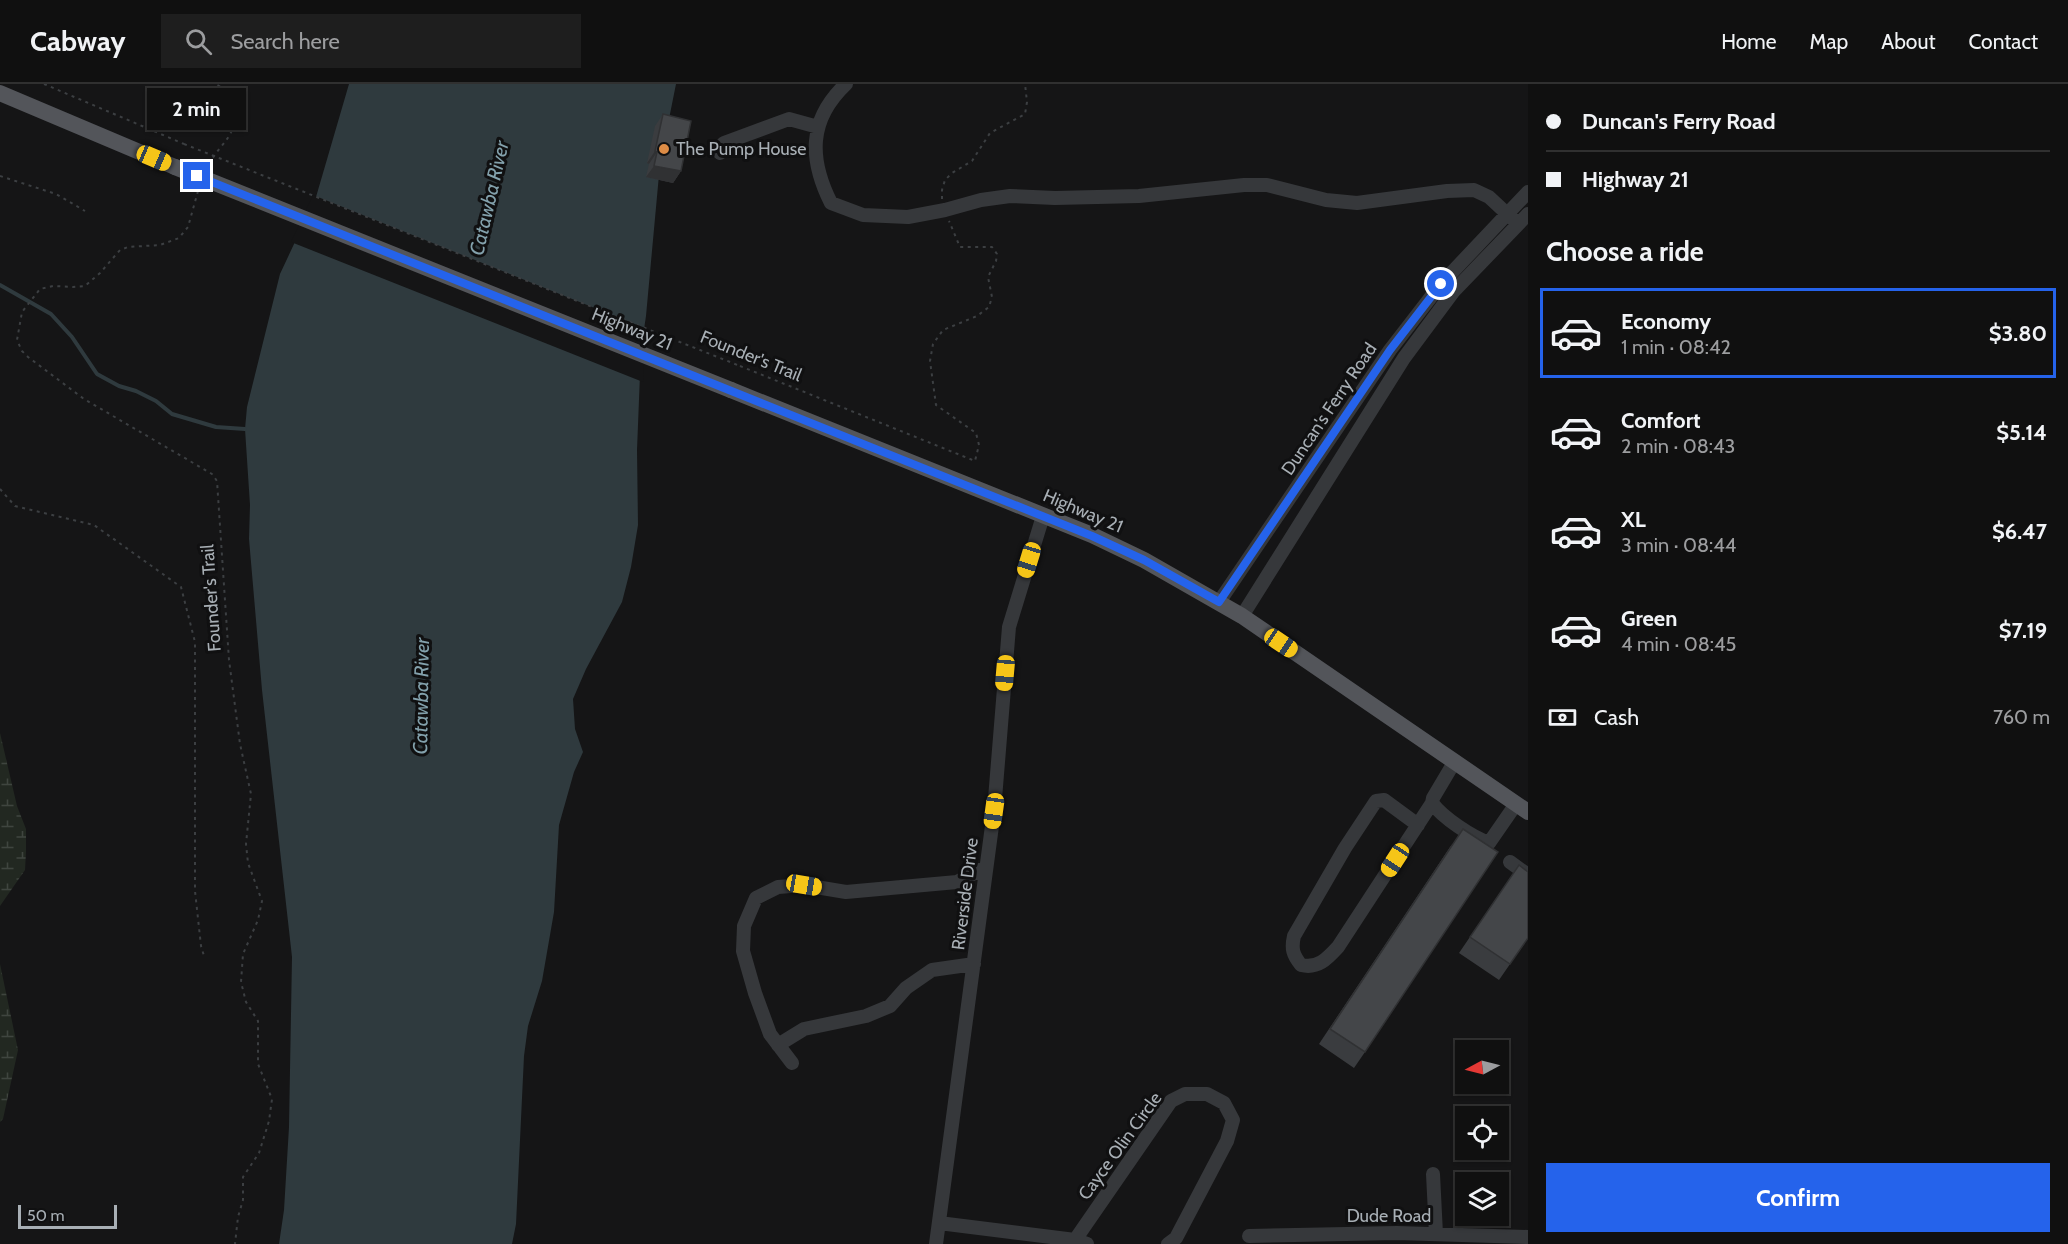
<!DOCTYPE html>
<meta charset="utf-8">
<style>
body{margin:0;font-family:Cabin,sans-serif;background:#1e1e1e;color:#f1f3f6;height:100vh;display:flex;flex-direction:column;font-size:22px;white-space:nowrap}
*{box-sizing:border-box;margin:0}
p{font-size:20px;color:#9c9d9f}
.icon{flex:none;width:33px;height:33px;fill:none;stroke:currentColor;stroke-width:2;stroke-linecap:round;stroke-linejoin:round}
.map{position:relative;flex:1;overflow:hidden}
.drawer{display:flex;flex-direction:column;background:#101010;width:540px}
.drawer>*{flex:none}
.guide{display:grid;align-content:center;height:132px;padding:0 18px;background:#101010}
.needle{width:39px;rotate:263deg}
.controls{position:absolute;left:1455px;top:956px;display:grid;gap:12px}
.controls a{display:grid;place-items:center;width:54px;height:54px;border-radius:0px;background:#101010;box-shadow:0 2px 4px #0004,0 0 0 2px #303030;font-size:30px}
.scale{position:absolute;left:18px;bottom:15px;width:99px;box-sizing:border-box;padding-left:6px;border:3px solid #a8afb5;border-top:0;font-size:16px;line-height:21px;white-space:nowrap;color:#a8afb5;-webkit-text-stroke:4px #101011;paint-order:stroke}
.end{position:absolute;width:27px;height:27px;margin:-14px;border:8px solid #2563eb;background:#fff;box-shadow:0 0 0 3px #fff}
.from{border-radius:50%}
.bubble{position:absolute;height:42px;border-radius:0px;background:#101010;box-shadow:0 2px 4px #0004,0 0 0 2px #303030;font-size:20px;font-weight:700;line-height:42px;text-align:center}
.car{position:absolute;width:18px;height:36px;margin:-18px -9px;border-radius:8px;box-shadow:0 0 4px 2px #0007;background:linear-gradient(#f5c518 24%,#345 0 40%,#f5c518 0 76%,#345 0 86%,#f5c518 0)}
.guide b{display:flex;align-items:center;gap:21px;height:57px;font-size:22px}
.guide b+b{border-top:2px solid #303030}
.guide i{width:15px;height:15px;background:#f1f3f6}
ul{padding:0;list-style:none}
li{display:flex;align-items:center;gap:18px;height:90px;margin:0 12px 9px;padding:0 6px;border:3px solid transparent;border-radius:0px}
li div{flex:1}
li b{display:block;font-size:22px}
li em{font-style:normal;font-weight:700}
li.active{border-color:#2563eb}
li>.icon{width:54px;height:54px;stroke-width:1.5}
h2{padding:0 18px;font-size:27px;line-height:72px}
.pay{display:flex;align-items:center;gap:15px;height:66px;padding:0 18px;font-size:22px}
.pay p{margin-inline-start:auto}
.action{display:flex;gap:12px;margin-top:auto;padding:12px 18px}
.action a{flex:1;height:69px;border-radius:0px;background:#2563eb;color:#fff;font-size:24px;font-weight:700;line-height:69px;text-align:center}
header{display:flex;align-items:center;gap:36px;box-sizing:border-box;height:84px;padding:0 30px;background:#101010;border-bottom:2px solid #303030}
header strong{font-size:28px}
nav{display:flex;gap:33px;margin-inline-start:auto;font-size:21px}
.search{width:420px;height:54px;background:#1e1e1e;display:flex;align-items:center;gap:15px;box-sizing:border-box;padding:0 21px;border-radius:0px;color:#9c9d9f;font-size:22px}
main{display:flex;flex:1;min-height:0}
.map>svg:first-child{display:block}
</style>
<header>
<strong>Cabway</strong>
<div class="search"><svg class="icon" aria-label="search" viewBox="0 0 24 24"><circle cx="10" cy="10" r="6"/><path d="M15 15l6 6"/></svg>Search here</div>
<nav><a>Home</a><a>Map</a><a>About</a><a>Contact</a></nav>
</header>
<main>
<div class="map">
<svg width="1528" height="1160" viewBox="0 0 1528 1160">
<defs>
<pattern id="wetland-marsh" width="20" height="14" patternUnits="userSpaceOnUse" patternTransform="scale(1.5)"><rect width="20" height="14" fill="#222821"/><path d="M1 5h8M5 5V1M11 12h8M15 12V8" fill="none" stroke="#3f453f"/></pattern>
</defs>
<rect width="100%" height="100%" fill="#151516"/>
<!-- wetland -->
<path fill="url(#wetland-marsh)" d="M0 649 17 722 26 745V768L25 786 0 822Z
M0 880 18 966 3 1035 0 1038Z"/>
<!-- water -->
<path fill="#2f3a3e" d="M349 0H676L660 80 646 232 641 265 637 366 638 441 631 483 622 518 586 585 573 615 575 645 583 668 574 688 559 741 554 828 542 897 528 942 524 972 516 1140 512 1160H279L284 1126 289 1043 292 873 262 606 249 455 250 421 245 345 247 323 280 190 316 113Z"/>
<!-- pier -->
<path fill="#151516" d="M313 111 647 245 644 266 643 298 291 158Z"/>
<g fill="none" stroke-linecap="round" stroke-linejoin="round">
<!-- stream -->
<path stroke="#2f3a3e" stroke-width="4" d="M0 201 51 230 72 253 97 290 119 302 136 307 156 317 172 330 216 343 245 345"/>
<!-- path -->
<path stroke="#3c3f42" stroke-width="2" stroke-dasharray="3 4.5" stroke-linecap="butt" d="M44 0 184 60
M209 80C221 58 241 49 233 21 231 11 225 4 215 0
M0 92 56 110 85 127
M198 107 188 143 179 154 160 161 128 163 120 166 100 189 85 202 73 203 53 202 40 205 22 228 17 256 22 267 28 273 84 315 212 390 217 397 229 576 240 660 251 710 246 760 248 779 262 817 258 836 243 870 241 898 246 918 258 937V980L272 1015 269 1037 259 1069 243 1093V1116L238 1133 235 1160
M942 115V106L945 96 952 89 972 77 990 49 1025 30 1027 18 1025 0
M740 282 975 377 979 361 976 349 936 321 930 277 933 260 943 246 977 232 989 223 992 213 988 193 996 177 997 170 992 163H960L949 137
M0 405 15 422 94 441 181 503 195 558V807L201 862 204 872"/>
<!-- minor -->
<path stroke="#36383b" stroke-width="14" d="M846 0C808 36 809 75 831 119L863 131 908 133 945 126 981 116 1010 112 1055 114 1139 112 1244 101H1267L1326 116 1357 119 1447 107 1474 106 1489 113 1518 140
M720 69 721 62 724 59 789 35 818 43
M1219 518 1390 266 1441 200 1528 108
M1242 532 1404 274 1453 208 1528 130
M1455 677 1433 714 1432 719C1443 734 1472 753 1489 759L1516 720
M1418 741 1384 716 1376 717 1345 764 1294 852C1291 865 1293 871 1301 881 1318 885 1327 875 1338 863L1432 719
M1510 778 1528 791
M778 961 804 945 866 932 890 922 906 904 932 886 974 880
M792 979 770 950 755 909 743 867 744 842 756 814 778 803 804 801 846 808 957 798 986 783
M1433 1090 1436 1150
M939 1139 1075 1156 1087 1160
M1249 1152 1397 1149 1528 1153
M1075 1156 1171 1017 1185 1010H1207L1224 1019 1233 1036 1227 1057 1176 1154 1168 1160
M936 1160 994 727 1009 543 1043 432"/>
<!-- major -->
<path stroke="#53555a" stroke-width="16" d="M0 9 175 83
M731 306 1092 451 1144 476 1242 532 1528 728"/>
<!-- path-bridge -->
<path stroke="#3c3f42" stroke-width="2" stroke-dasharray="3 4.5" stroke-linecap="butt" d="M184 60 740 282"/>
<!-- major-bridge -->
<path stroke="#53555a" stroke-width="16" d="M175 83 731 306"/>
</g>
<!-- wall -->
<path fill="#3a3c3f" d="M663 30 681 87 673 99 646 93 649 80 647 79 655 42Z
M1452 760 1365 968 1354 984 1319 960Z
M1519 781 1528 854 1499 896 1459 869Z"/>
<!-- shaded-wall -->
<path fill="#303133" d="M655 67 657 68 649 80 647 79Z
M654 82 681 87 673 99 646 93Z"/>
<!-- building -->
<path fill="#444649" stroke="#303133" stroke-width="1.5" d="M663 30 691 37 681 87 654 82 657 68 655 67Z
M1463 745 1498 768 1365 968 1330 945Z
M1519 781 1528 788V854L1510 880 1470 853Z"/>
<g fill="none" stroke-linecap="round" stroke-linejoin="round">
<!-- route -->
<path stroke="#2563eb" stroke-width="8" d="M197 92 1092 452 1144 476 1219 518 1390 266 1441 200"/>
</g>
<!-- markers -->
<circle fill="#dd8c46" stroke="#101011" stroke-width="2" cx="664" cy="65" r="6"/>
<g text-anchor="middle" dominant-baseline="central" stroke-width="6" stroke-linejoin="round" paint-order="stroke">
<!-- poi labels -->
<g font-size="18" fill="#a8afb5" stroke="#101011" text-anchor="start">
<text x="676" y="65">The Pump House</text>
</g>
<!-- street labels -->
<g font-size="18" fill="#a8afb5" stroke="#101011">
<text transform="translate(632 245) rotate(22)">Highway 21</text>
<text transform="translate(751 272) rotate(22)">Founder's Trail</text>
<text transform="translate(1329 325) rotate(-56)">Duncan's Ferry Road</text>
<text transform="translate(1083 427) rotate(23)">Highway 21</text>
<text transform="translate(211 514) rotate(-94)">Founder's Trail</text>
<text transform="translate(965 810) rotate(-83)">Riverside Drive</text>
<text transform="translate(1120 1062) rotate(-54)">Cayce Olin Circle</text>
<text x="1389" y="1132">Dude Road</text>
</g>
<!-- water labels -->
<g font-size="20" font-style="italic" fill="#83a1ac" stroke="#101011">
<text transform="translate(489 114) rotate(-77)">Catawba River</text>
<text transform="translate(421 612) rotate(-89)">Catawba River</text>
</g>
</g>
</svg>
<div class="controls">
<a><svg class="needle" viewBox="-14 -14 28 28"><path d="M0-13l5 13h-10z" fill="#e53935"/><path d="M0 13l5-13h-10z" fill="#9c9d9f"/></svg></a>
<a><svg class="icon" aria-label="locate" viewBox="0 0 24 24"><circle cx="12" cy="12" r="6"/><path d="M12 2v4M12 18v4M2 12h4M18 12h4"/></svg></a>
<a><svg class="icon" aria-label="layers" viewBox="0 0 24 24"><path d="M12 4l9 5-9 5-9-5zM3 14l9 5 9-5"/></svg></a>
</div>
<div class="scale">50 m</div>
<i class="end from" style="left:1441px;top:200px"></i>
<i class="end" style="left:197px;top:92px"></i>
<div class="bubble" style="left:147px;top:4px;width:99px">2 min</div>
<i class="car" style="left:154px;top:74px;rotate:113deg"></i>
<i class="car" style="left:1029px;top:476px;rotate:197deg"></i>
<i class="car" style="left:1281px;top:559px;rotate:124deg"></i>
<i class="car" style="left:1005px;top:589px;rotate:185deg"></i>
<i class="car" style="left:994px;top:727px;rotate:188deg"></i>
<i class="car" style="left:1395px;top:776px;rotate:213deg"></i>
<i class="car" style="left:804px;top:801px;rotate:100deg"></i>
</div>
<section class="drawer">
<div class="guide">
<b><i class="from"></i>Duncan's Ferry Road</b>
<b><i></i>Highway 21</b>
</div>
<h2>Choose a ride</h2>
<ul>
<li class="active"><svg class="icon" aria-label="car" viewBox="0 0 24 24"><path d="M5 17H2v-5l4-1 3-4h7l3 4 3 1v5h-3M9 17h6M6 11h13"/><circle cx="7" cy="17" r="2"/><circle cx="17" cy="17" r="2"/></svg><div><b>Economy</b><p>1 min · 08:42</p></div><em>$3.80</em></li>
<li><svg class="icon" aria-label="car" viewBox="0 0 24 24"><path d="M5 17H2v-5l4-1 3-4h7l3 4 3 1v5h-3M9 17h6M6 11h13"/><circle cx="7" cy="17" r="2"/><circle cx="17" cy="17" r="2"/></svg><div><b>Comfort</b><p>2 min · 08:43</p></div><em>$5.14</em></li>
<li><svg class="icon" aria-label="car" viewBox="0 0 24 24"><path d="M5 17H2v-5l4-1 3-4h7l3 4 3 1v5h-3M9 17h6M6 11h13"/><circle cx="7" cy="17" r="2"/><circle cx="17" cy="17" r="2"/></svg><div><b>XL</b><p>3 min · 08:44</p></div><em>$6.47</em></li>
<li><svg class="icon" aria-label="car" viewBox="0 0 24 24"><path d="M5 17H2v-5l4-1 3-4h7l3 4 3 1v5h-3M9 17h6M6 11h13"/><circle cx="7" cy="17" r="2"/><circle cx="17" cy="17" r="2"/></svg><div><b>Green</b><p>4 min · 08:45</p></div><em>$7.19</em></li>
</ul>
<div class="pay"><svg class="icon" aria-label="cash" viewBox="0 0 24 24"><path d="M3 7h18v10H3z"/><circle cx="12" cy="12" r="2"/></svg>Cash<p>760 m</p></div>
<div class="action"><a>Confirm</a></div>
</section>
</main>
